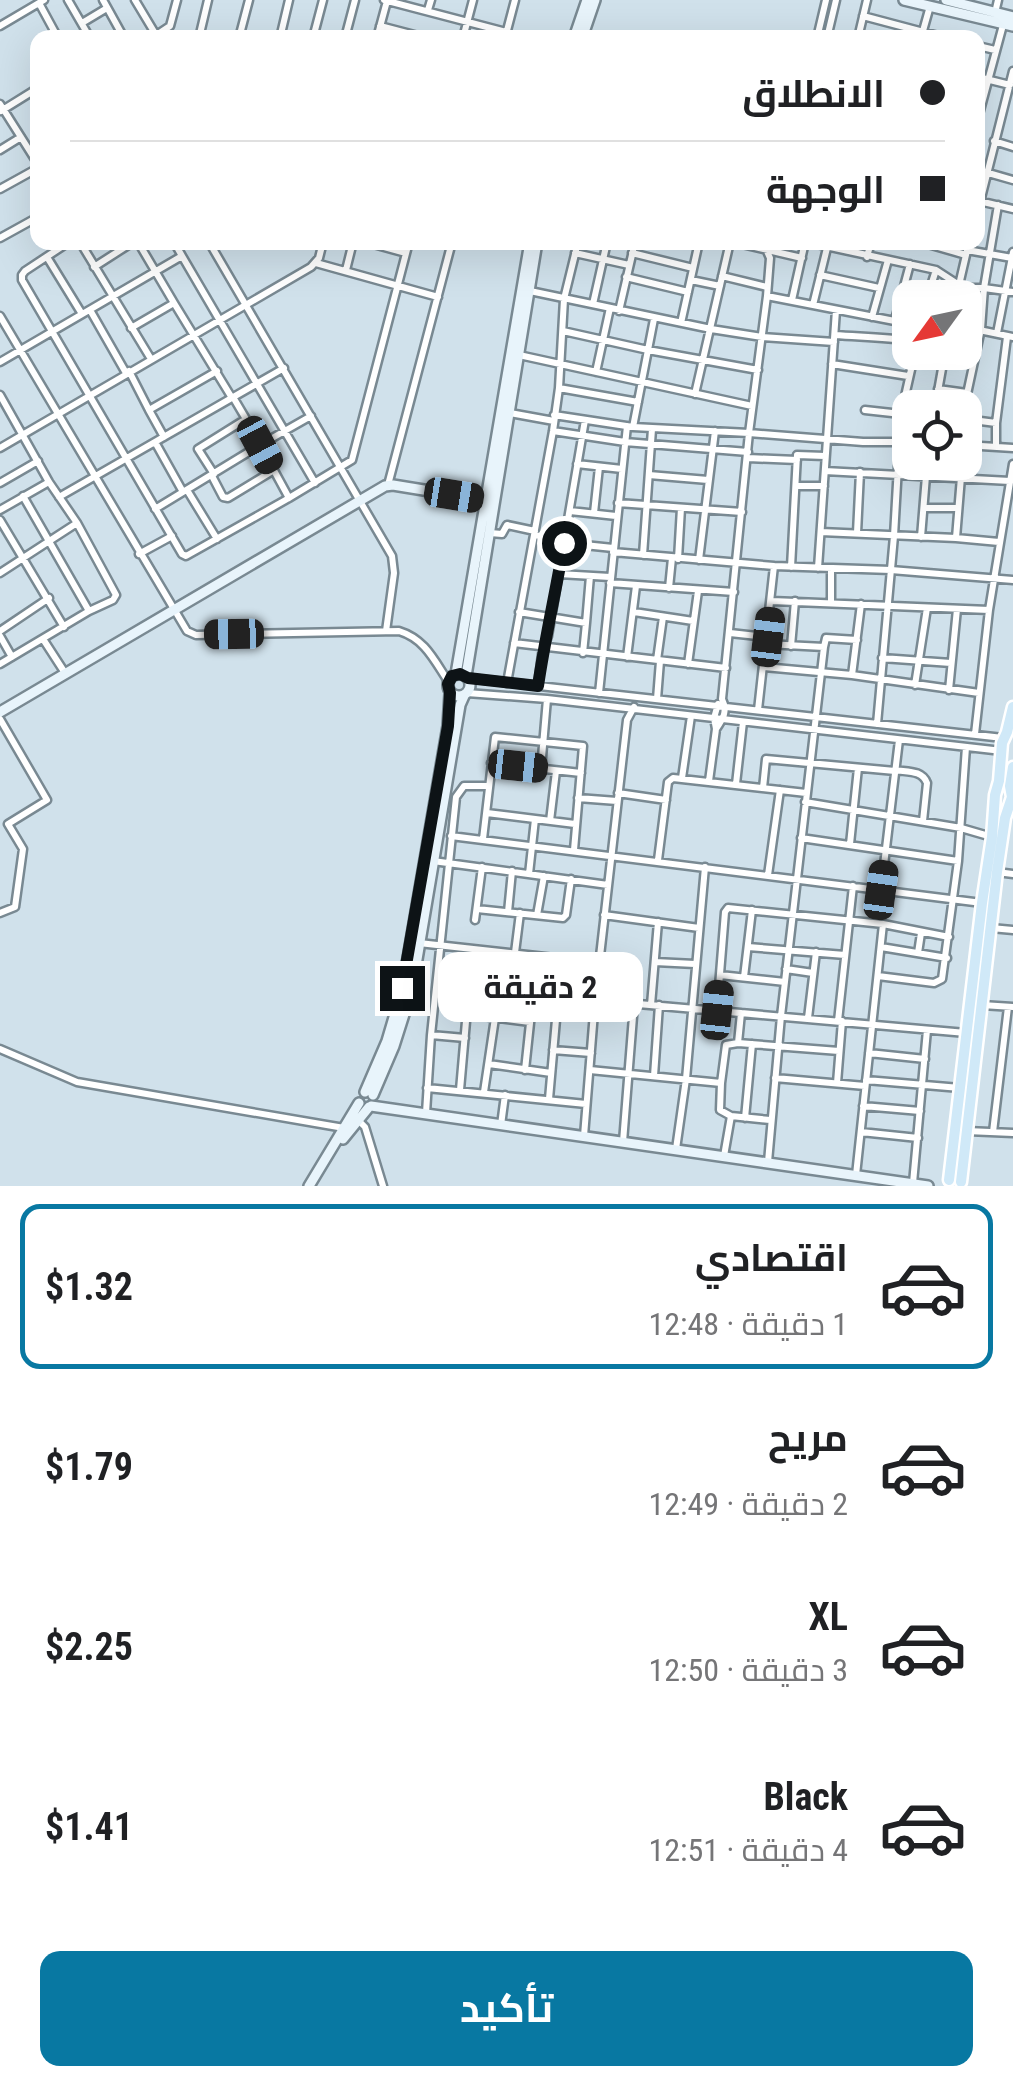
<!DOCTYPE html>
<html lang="ar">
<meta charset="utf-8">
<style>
body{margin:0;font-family:"Roboto Condensed",Cairo,sans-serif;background:#f2f2f2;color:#202124;direction:rtl;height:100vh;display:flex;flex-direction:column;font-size:38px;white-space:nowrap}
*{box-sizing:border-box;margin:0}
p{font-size:32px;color:#757577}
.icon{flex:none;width:55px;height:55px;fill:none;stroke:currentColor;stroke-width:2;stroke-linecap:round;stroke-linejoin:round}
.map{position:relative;height:1186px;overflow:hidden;direction:ltr}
.side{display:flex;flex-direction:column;background:#fff;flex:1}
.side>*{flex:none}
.top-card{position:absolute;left:30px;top:30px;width:955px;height:220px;border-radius:20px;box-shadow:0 10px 40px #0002;direction:rtl;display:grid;align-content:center;height:220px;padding:0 40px;background:#fff}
.needle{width:65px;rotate:237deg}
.controls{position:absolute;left:892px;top:280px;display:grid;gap:20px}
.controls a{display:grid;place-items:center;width:90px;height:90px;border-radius:20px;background:#fff;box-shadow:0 10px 40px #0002;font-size:50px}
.end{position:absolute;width:45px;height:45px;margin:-22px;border:12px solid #0d1316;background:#fff;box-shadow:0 0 0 5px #fff}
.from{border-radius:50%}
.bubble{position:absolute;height:70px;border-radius:20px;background:#fff;box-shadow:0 10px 40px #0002;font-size:32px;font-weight:700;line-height:70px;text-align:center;direction:rtl}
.car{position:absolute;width:30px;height:60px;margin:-30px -15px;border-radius:12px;box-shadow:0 0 8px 2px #0007;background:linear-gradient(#222 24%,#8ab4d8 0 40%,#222 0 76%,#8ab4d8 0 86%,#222 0)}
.top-card b{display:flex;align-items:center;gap:35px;height:95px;font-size:38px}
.top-card b+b{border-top:2px solid #e0e0e0}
.top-card i{width:25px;height:25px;background:#202124}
ul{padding:18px 0 0;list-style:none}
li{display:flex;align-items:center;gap:30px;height:165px;margin:0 20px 15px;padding:0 20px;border:5px solid transparent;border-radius:20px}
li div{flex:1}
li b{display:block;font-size:38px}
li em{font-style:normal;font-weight:700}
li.active{border-color:#0878a2}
li>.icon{width:90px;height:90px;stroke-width:1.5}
.action{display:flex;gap:20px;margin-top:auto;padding:20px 40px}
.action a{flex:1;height:115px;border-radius:20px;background:#0878a2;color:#fff;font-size:40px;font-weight:700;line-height:115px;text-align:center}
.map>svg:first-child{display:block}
</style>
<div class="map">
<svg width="1013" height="1186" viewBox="0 0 1013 1186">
<rect width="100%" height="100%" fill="#d0e1eb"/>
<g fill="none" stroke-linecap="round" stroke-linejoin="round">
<!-- street casing -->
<g stroke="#798992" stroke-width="11">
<path id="street" d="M68 0 90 38
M103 0 124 38
M135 0 156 35
M384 0 506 32
M39 3 58 38
M428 10 431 0
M995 13 998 0
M863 16 946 38
M82 23 107 8
M0 26 44 0
M380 26 426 38
M152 38 170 26 177 0
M199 38 208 0
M239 38 249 0
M280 38 289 0
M313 38 323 0
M345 38 355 0
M377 38 387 1
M463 38 473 0
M505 38 515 0
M817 38 826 0
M827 38 836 0
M858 38 867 0
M921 38 930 6
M978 46 995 50
M978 77 1010 85
M0 104 38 164
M1 111 38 88
M978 118 1003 25
M994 141 1013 147
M0 150 21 137
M978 170 1013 180
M0 189 38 168
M979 201 1013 209
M978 210 1013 71
M0 238 38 217
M69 242 25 271 22 275V280L182 554 186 556 289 498 352 460 409 242
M80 242 151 359
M138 242 174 303
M174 242 182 256
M209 242 392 556 394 573 386 631
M366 242 406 253
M733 242 802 258
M807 242 936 270 956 283 958 288H984L1013 292
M921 242 966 255
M967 250 1012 258
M575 253 629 265
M632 253 693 268
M47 257 82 314
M867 257 871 242
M316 263 438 297
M94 267 133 242
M346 270 353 242
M820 275 879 288
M722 276 767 287
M626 277 688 292
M691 280 720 286
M530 291 711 329 762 337 834 342
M767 296 910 324
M927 298 936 270
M956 298 969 242
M792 300 805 242
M593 304 607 242
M813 305 827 248
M90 310 126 373
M619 311 635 242
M0 316 187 631 196 635 399 631C425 639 434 660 448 681
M872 317 888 260
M895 320 910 264
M681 323 699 242
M965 327 1013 337
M131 328 174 303 232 398
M563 331 648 350 758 370
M997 333 1013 252
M835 335C861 337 885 337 910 341
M923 352 945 357
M519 355 752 406
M0 362 182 256 315 483
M832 364 908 376
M129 371 149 410 217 371
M596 372 610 308
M559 388 638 402
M938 389 967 393
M695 394 730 242
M0 395 49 482 77 523 116 595 113 600 89 611 0 664
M233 397 246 419
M935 408 945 352
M964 408 981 329 984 288 998 205
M149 410 164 437
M865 410 901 414
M510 413 554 421
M554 415 633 427 749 433 863 442H910
M965 419 996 423
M633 427 654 319
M553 431 625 442 748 452
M155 442 183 492
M965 445 1013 448
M996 447V423L1007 337
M0 448 311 267 319 258 323 242
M748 458 797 460
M577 464 622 469
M825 471 1010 481
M214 474 198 449 246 419 289 498
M649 475 708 480
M212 476 223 497 228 498 274 470
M0 483 38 461
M388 485 452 242
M796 486H824
M187 490 217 539
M23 496 89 611
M59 497 284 368
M618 503 742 512
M924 508H957
M155 509 260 445 311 416
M0 510 49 482
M570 511 616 516
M594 513 599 467
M0 520 64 627
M821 532 956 538 999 542
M490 533 502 534 507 525 535 531
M857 533 860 472
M534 535 565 538
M921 537 926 476
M956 538 961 477
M565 543 613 548
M613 552 774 566 891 570 1013 580
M139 554 172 536
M643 555 652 429
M678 559 681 508
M699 560 715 431
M791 567 797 455 825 456
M818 568 836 310
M0 573 77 523
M559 574 610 577
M610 583 734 592
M669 588 672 558
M772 601 989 610
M831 603V568
M519 612 586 623 590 576
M634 612 693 621
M0 631 49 598
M730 633 767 637
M0 636 12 657
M43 639 65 673
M514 643 726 668
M766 644 824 647
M791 646 795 601
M583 653 586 623
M627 657 636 586
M882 658 951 663
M657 660 663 617
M688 664 698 591
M764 667 852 675 979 693
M852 675 861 604
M468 678 1003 738
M507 683 553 431 559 388 564 299 578 242
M915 685 927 608
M538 686 542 654 548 636 585 420
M949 690 957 609
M467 693 547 699 1002 751
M599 693 627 426
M657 699 660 661
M758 710 774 566
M0 719 47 800 8 824 23 849 15 907 0 913
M877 724 894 536 901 414 915 352
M716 729C723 719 728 711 722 699L749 433 767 296 770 258 766 249 767 242
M975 734 989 610 1013 464
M491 763 581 773
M541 769 547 699
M895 770C908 772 922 770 927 783L923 821
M682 778 691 716
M709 781 716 729 714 718 718 704
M736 784 743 722
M763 788 766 759 895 771
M618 793 666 800
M578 798 617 801
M805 802 961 828 992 837
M487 813 575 824
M550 821 556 771
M451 836 982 903
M801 838 958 861
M483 839 495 737 583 746 574 850
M850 844 858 768
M658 860 668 782 673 778 806 793
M433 861 608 885
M997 872 1013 874
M529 874 535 819
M768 875 780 790
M881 890 899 740
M477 909 563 918 566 915 571 879
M508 912 512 871
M537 915 544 876
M604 915 699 928
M475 920 482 867
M991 928 1013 930
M419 943 599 963
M748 947 845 955
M881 947 947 958
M918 953 921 933
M655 962 695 964
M786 969 813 973
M720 975 785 982
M878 976 934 983 942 979 958 861 966 747
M744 977 752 910
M437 986C478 987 518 994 559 997 695 1009 831 1020 966 1033
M510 992 520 913
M651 1005 658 922
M982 1005 1013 1007
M717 1011 725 912 728 908 883 924 949 937
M467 1014 530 1022
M808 1018 816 952
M838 1021 853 886
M431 1035 465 1038
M738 1043 741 1013
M0 1049 77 1082 344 1128
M553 1050 591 1053
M869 1053 925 1059
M489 1064 551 1073
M525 1070 533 995
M590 1070 721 1083
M654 1076 659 1005
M775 1078 865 1086
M866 1080 960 1088
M837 1083 842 1021
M427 1088 586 1104
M460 1090 469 987
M484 1092 495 1018
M549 1099 558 997
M863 1106 920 1111
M426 1113 431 1035 456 797 464 786H489
M745 1118 752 1044
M770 1120 731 1116 720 1110 721 1083 726 1045 738 1043 839 1051
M359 1121 365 1127 383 1186
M501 1125 505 1095
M967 1131 1013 1133
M861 1132 918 1138
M993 1132 1008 1007
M584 1136 595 1000 627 720 634 707
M623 1142 634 1004
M676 1149 686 1079 705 867
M724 1156 731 1116
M768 1162 781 1016 824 647 826 638 857 640
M856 1175 883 924
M913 1183 927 1030"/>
</g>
<!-- secondary casing -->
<g stroke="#798992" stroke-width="14">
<path id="secondary" d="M904 0 1013 26
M946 0 1013 17
M574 38 587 0
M582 38 595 0
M448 685a11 11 0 1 1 22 0a11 11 0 1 1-22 0Z
M456 674 530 242
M466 676 537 242
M0 712 385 486 393 485 485 500
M365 1092 387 1041 403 987 448 726 450 693
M373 1095 394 1046 412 989 460 705 464 696
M371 1106 928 1186
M343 1139 369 1107
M309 1186 359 1103"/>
</g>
<!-- primary casing -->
<g stroke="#fff" stroke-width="15">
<path id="primary" d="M949 1180 982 903 992 837 995 795 999 781 1002 743 1007 732 1013 707
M961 1182 997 872 1005 818 1012 797 1010 786 1013 767"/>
</g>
<!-- street -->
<use href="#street" stroke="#fff" stroke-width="6"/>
<!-- secondary -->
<use href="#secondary" stroke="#e8f4fb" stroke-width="9"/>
<!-- primary -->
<use href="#primary" stroke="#d0e9f8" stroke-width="10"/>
</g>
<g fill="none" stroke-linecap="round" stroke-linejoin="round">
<!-- route -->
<path stroke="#0d1316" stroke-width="12" d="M402 988 448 726 450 693 448 684 452 676 460 674 468 678 538 686C545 638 556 591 564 543"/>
</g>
</svg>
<div class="controls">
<a><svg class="needle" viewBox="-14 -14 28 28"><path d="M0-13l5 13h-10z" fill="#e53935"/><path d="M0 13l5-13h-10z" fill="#757577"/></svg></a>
<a><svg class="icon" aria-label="locate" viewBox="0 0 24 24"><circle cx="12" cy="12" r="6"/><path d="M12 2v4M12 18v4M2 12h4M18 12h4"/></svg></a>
</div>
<i class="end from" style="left:564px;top:543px"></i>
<i class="end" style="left:402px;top:988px"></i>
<div class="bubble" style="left:438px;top:952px;width:205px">2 دقيقة</div>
<i class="car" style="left:260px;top:445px;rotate:152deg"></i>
<i class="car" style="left:454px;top:495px;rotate:99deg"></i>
<i class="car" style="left:234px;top:634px;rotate:269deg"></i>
<i class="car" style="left:768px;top:637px;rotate:7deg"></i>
<i class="car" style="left:518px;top:766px;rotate:96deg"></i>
<i class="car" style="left:881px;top:890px;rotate:8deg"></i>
<i class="car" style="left:717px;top:1010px;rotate:6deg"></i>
<div class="top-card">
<b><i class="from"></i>الانطلاق</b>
<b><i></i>الوجهة</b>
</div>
</div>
<section class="side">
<ul>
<li class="active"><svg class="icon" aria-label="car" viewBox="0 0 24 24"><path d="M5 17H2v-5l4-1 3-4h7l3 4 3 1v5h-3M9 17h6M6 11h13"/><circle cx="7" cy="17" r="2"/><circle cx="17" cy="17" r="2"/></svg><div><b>اقتصادي</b><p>1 دقيقة · 12:48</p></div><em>$1.32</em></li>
<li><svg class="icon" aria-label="car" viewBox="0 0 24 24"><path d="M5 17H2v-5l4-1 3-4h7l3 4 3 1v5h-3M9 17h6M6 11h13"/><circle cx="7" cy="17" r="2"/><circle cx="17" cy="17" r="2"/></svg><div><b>مريح</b><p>2 دقيقة · 12:49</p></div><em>$1.79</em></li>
<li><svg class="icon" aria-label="car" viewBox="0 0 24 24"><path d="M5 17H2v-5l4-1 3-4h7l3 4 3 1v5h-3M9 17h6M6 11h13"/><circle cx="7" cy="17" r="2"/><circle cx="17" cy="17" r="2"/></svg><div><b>XL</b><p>3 دقيقة · 12:50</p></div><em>$2.25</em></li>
<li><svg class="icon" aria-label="car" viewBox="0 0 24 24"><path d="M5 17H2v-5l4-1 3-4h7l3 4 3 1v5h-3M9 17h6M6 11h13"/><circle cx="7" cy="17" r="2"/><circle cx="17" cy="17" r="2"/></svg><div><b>Black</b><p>4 دقيقة · 12:51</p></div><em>$1.41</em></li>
</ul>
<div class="action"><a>تأكيد</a></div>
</section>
